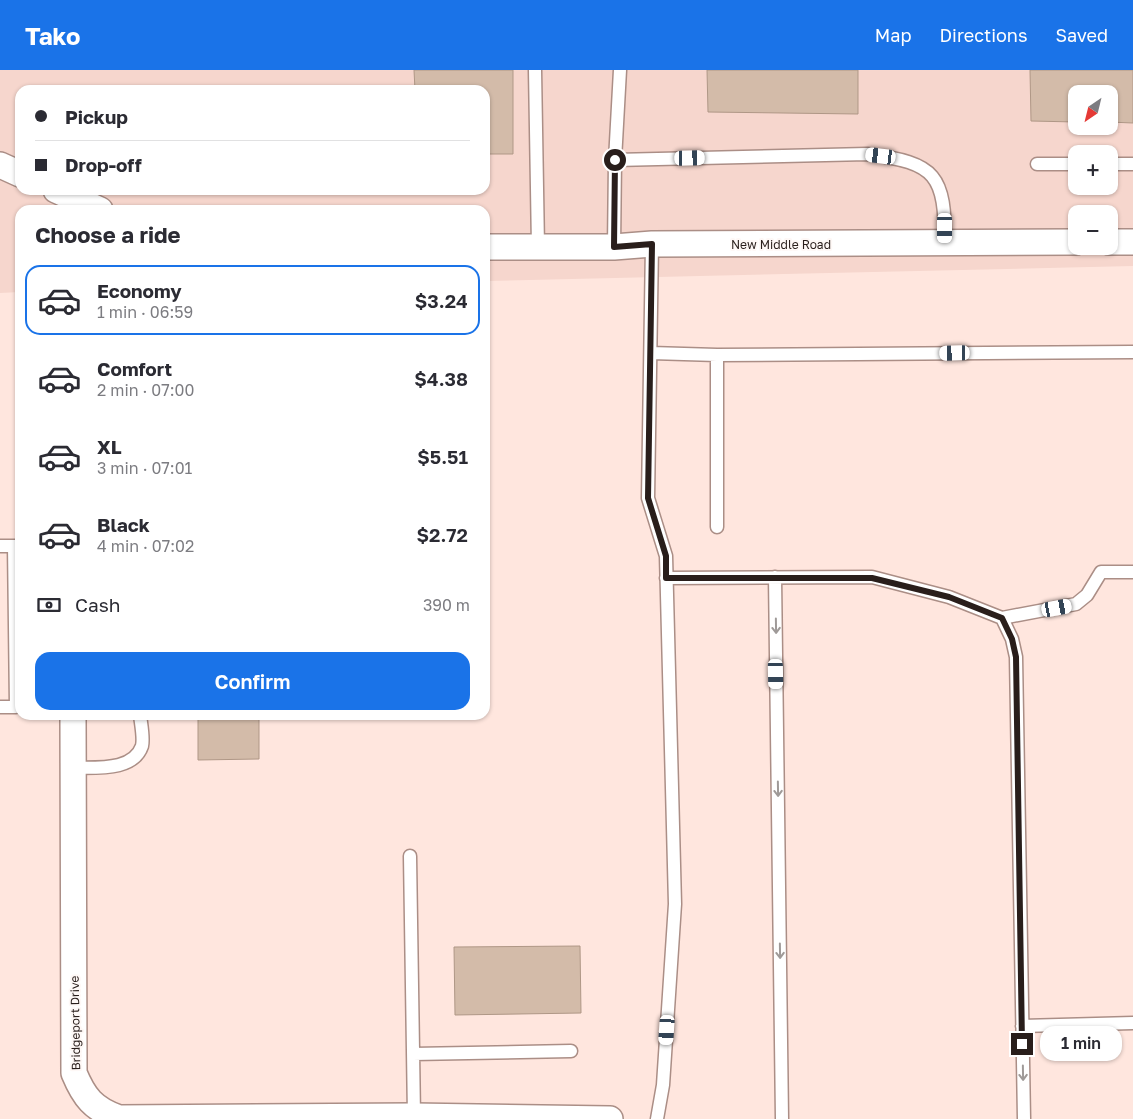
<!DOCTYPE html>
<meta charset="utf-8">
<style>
body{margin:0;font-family:"Golos Text",sans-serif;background:#f2f2f3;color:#2b2b33;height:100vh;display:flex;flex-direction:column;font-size:19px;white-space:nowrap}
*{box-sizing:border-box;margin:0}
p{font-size:16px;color:#7c7c81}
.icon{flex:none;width:28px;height:28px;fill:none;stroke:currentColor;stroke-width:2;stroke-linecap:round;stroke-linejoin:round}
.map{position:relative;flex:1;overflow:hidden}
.panel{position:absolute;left:15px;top:135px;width:475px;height:515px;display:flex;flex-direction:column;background:#fff;border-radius:15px;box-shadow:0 1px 4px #0004}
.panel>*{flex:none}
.guide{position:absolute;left:15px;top:15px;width:475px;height:110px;border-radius:15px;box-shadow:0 1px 4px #0004;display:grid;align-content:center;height:110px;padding:0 20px;background:#fff}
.needle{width:32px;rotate:215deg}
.controls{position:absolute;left:1068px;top:15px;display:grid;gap:10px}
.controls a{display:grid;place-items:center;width:50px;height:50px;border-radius:10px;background:#fff;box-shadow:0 1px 4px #0004;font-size:25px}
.end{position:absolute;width:22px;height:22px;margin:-11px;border:6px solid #291e1b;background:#fff;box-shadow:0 0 0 2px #fff}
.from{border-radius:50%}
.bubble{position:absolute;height:35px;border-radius:15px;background:#fff;box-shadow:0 1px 4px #0004;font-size:16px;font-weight:600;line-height:35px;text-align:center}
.car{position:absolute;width:15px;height:30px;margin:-15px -8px;border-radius:6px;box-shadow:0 0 4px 1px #0007;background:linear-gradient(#fff 24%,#345 0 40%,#fff 0 76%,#345 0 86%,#fff 0)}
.guide b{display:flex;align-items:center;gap:18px;height:48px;font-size:19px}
.guide b+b{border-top:1px solid #e1e1e2}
.guide i{width:12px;height:12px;background:#2b2b33}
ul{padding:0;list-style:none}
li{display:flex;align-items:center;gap:15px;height:70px;margin:0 10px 8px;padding:0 10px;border:2px solid transparent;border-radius:15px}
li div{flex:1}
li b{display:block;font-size:19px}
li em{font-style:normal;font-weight:600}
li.selected{border-color:#1a73e8}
li>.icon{width:45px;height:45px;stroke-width:1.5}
h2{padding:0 20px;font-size:22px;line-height:60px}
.pay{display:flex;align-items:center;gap:12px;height:55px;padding:0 20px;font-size:19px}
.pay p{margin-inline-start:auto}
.cta{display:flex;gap:10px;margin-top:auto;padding:10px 20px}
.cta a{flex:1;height:58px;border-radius:15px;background:#1a73e8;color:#fff;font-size:20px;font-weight:600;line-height:58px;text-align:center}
header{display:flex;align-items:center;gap:30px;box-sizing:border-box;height:70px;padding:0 25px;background:#1a73e8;color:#fff}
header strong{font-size:24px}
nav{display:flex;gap:28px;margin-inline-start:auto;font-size:18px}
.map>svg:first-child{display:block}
</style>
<header>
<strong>Tako</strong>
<nav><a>Map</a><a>Directions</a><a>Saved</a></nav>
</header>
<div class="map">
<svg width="1133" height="1049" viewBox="0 0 1133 1049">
<rect width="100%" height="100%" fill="#ffe6de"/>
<!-- built -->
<path fill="#f6d6cd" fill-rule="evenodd" d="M0 0H1133V196L485 211V140H20V222L0 223ZM20 20H485V120H20ZM1076 24H1109V56H1076ZM1076 84H1109V116H1076ZM1076 144H1109V176H1076Z"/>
<!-- building -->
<path fill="#d3bba9" stroke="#af9786" d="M414 0H513V84H485V20H415Z
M707 0H858V44L708 42Z
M1030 0H1133V53L1109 52V24H1076V52L1031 51Z
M259 645V689L198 690V646L174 645Z
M580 876 581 943 455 945 454 877Z"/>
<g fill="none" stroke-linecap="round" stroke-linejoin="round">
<!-- service casing -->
<g stroke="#ab8e86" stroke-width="15">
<path id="service" d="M535 0 538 177
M615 90 620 0
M1037 94H1076
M1109 94H1133
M652 174 648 428 666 486 675 834 663 1015 657 1049
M614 177 615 90 867 84C937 93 945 105 945 174
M651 283 717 285V457
M717 285 1133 282
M0 476H20
M775 507 782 1049
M666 508 872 507 949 527 1002 548 1012 569 1016 587 1024 1049
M1002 548 1076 534 1087 525 1101 502H1133
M0 637H16L14 476
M73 698C95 697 133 702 142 676 144 668 141 654 140 645
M410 786 414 1046
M1022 956 1133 953
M413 984 571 981"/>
</g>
<!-- minor casing -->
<g stroke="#ab8e86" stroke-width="28">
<path id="minor" d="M0 95 20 104
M56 120 100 140
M1109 172H1133
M485 177H614L652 174 1076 172
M73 645 74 1003C84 1027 93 1039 119 1048L414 1046 610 1049"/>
</g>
<!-- service -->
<use href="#service" stroke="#fff" stroke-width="12"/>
<!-- minor -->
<use href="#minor" stroke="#fff" stroke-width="25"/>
</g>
<!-- one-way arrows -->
<defs><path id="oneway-shaft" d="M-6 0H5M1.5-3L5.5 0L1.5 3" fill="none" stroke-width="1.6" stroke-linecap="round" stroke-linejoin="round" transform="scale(1.25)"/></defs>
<g stroke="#9f9a98">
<use href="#oneway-shaft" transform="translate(776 556) rotate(89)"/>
<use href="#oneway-shaft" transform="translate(778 719) rotate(89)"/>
<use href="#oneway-shaft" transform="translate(780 881) rotate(89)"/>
<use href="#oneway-shaft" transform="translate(1023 1003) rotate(89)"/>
</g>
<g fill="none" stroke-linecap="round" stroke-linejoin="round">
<!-- route -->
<path stroke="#291e1b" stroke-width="6" d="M615 90 614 177 652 174 648 428 666 486V508H872L949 527 1002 548 1012 569 1016 587 1022 974"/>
</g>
<g text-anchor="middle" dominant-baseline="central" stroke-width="4" stroke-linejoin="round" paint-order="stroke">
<!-- street labels -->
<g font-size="12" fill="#291e1b" stroke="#fef8f6">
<text x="781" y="174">New Middle Road</text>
<text transform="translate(75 953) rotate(-91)">Bridgeport Drive</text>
</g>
</g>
</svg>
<div class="controls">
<a><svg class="needle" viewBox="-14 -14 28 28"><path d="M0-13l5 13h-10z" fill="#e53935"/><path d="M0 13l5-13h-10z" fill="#7c7c81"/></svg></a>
<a>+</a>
<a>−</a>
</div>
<i class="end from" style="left:615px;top:90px"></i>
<i class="end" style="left:1022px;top:974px"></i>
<div class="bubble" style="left:1040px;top:956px;width:82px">1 min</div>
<i class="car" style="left:881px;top:86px;rotate:277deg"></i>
<i class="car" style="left:690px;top:88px;rotate:89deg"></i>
<i class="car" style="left:945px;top:158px;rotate:180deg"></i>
<i class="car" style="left:955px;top:283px;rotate:269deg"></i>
<i class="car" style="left:1057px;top:538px;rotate:80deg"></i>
<i class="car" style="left:776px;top:604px;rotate:179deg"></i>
<i class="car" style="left:667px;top:960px;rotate:184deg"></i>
<div class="guide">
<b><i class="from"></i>Pickup</b>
<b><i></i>Drop-off</b>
</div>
<section class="panel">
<h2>Choose a ride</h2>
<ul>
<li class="selected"><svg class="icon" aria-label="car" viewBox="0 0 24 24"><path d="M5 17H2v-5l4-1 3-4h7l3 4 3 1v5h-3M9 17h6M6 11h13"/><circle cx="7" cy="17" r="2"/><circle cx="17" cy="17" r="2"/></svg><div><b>Economy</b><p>1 min · 06:59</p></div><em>$3.24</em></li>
<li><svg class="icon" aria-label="car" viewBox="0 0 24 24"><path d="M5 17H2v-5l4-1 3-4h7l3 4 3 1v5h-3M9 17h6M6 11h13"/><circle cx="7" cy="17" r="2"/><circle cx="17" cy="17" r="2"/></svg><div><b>Comfort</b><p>2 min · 07:00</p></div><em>$4.38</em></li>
<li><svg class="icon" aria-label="car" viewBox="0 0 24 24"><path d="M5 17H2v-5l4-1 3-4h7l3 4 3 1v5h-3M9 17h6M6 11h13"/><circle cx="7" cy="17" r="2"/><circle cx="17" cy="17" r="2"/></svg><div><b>XL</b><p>3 min · 07:01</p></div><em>$5.51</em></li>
<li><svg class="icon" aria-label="car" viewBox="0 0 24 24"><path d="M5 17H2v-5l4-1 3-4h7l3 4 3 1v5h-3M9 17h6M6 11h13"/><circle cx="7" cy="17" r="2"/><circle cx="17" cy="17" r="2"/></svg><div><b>Black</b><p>4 min · 07:02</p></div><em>$2.72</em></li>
</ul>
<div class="pay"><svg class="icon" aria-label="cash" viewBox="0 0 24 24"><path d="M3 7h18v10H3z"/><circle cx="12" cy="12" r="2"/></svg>Cash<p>390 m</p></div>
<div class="cta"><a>Confirm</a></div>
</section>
</div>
